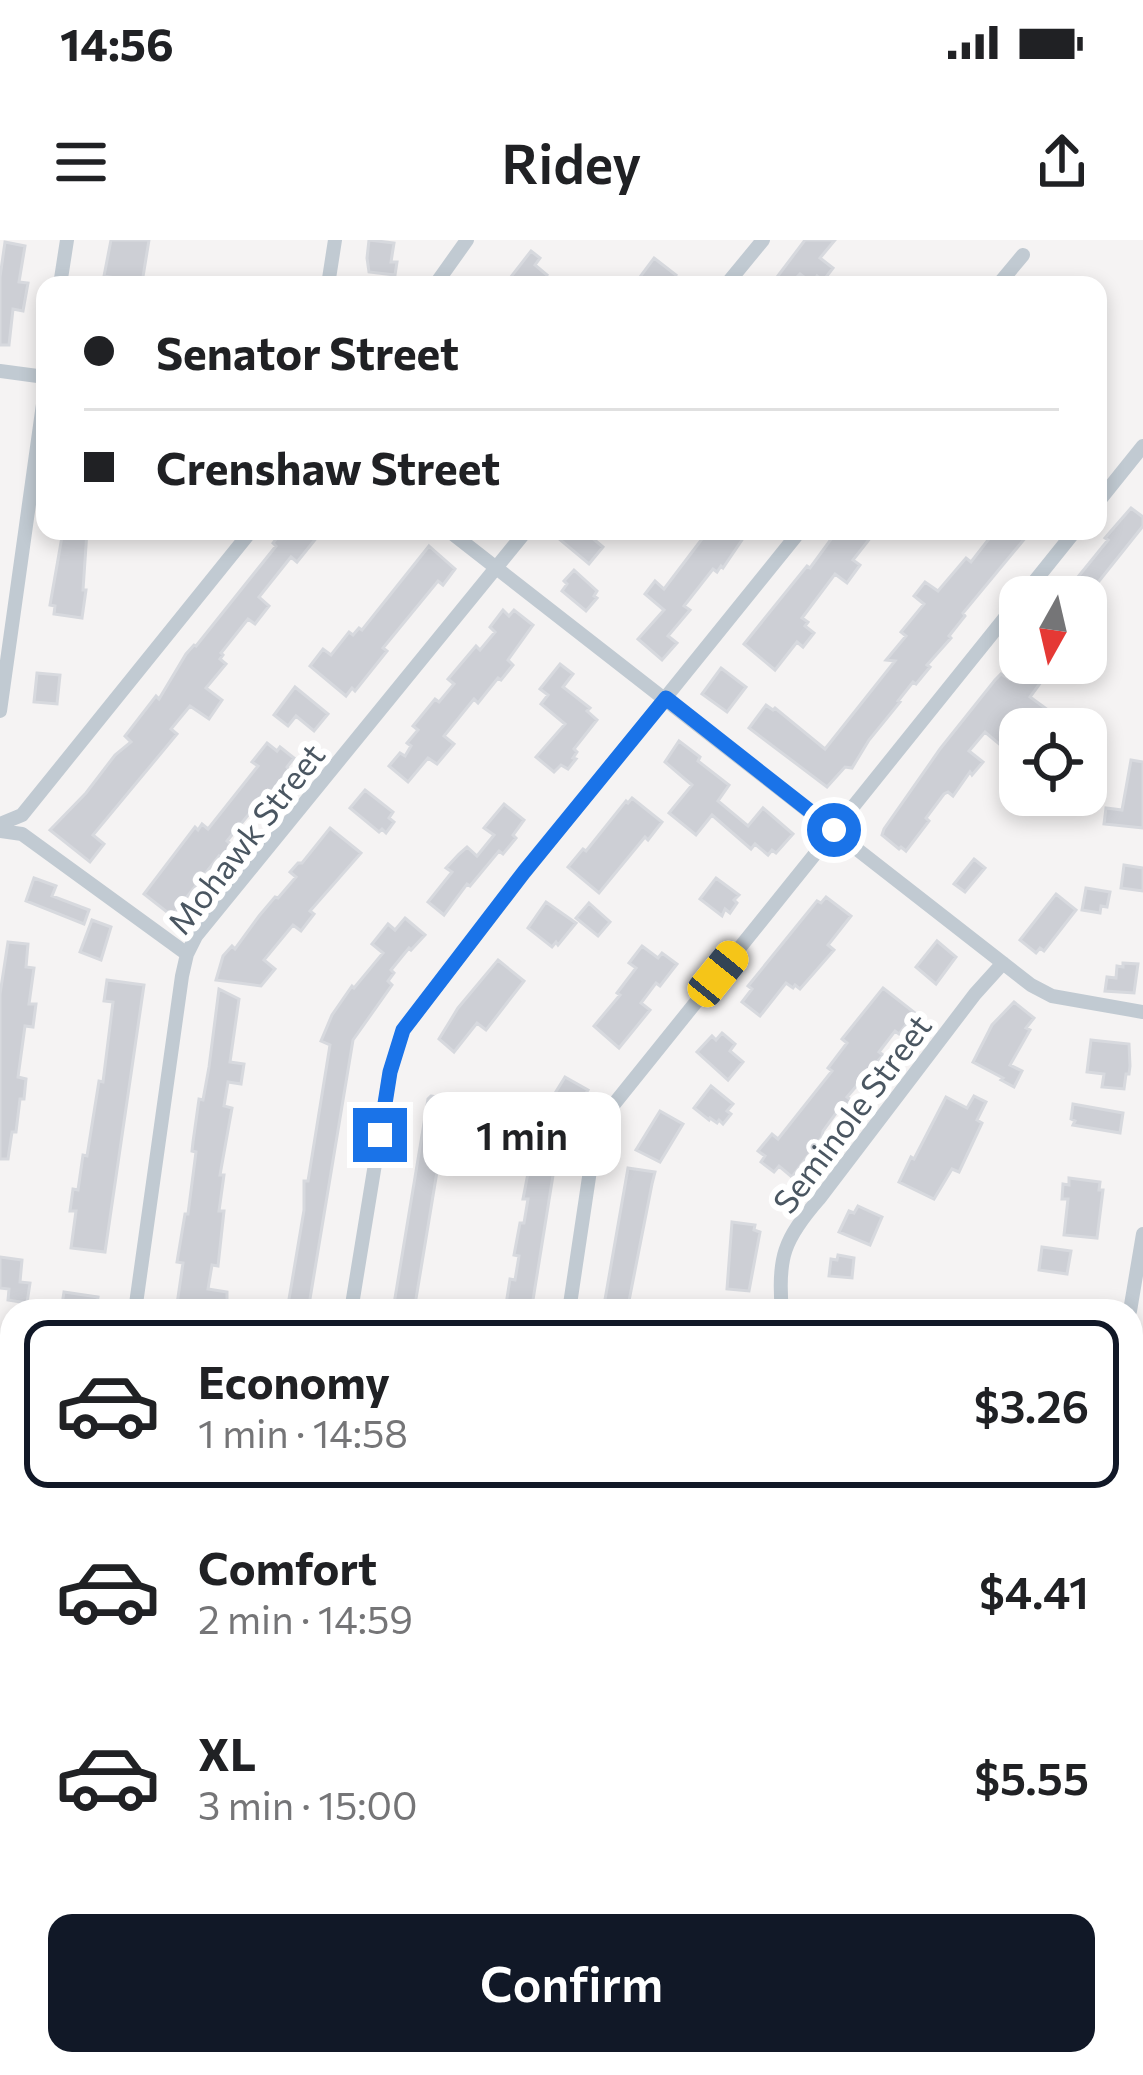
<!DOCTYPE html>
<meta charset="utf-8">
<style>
body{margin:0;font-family:Commissioner,sans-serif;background:#f6f6f6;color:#202124;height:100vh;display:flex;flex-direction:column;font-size:45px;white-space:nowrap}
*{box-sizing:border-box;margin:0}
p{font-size:39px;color:#757577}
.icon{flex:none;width:66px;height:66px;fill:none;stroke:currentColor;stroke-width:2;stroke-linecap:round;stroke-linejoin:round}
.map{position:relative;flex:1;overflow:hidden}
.details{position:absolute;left:0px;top:1059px;width:1143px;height:777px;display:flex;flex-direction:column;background:#fff;border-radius:36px 36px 0 0;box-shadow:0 6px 18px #0003}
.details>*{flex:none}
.banner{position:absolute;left:36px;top:36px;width:1071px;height:264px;border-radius:24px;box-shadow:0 6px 18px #0003;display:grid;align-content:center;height:264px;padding:0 48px;background:#fff}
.needle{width:78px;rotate:188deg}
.buttons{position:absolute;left:999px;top:336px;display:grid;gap:24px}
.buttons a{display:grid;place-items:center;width:108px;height:108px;border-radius:24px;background:#fff;box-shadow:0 6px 18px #0003;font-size:60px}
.end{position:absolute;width:54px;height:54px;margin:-27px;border:15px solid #1a73e8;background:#fff;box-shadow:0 0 0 6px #fff}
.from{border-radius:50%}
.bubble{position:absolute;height:84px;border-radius:24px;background:#fff;box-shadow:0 6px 18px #0003;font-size:39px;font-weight:600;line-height:84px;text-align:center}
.car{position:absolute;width:36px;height:72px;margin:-36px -18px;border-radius:15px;box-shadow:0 0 9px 3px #0007;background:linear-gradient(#f5c518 24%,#345 0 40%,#f5c518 0 76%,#345 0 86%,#f5c518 0)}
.banner b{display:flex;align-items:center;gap:42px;height:114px;font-size:45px}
.banner b+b{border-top:3px solid #e0e0e0}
.banner i{width:30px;height:30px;background:#202124}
ul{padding:21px 0 0;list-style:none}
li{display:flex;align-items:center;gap:36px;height:168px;margin:0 24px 18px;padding:0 24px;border:6px solid transparent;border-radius:24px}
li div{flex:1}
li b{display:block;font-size:45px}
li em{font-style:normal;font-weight:600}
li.on{border-color:#111827}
li>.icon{width:108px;height:108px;stroke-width:1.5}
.button{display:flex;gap:24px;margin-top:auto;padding:24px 48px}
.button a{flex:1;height:138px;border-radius:24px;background:#111827;color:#fff;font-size:48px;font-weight:600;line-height:138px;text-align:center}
.status{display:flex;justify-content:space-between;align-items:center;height:84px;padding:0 60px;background:#fff;direction:ltr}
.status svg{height:33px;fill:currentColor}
header{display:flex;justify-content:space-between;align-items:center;height:156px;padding:0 48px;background:#fff;font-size:54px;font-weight:600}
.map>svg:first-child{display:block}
</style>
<div class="status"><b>14:56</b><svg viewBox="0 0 49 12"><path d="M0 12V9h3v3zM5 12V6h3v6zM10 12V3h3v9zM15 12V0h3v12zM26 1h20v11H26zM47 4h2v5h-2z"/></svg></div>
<header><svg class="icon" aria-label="menu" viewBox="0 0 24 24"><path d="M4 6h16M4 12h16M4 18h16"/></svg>Ridey<svg class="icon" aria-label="share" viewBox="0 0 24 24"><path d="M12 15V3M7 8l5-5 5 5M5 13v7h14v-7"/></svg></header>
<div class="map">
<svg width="1143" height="1835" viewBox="0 0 1143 1835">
<rect width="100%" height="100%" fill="#f5f3f3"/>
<!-- green -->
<path fill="#c3f1d5" d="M501 1824H905L904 1835H500Z"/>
<!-- building -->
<path fill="#cdcfd5" stroke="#d7d9de" stroke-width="3" d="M111 0H149L142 43 104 36Z
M369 0 394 3 391 22H397L395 35 369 32 367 18Z
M805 0H835L820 18 833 28 823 41 817 36 812 43 800 34 789 45H771Z
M5 2 25 6 19 42 28 43 23 71 13 69 9 105H0V37Z
M531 11 540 18 535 25 547 35 539 45H520L510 38Z
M654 18 676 35 669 45H634Z
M1131 268 1143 277V286L1088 355 1073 343 1108 300 1105 298 1111 291Z
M63 291H87L83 350H86L82 378 54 374 55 366 50 365Z
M282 291H322L297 322 291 317 259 357 269 366 255 384 248 379 221 413 223 415 220 419 226 424 206 448 222 460 209 479 190 466 171 489 177 494 93 595 104 604 90 622 50 590 86 553 115 515 131 502 125 496 156 456 159 459 186 414 194 405 196 406 276 306 273 303Z
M563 291H584L603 307 589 324 558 298Z
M708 291H748L723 328 721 326 717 332 713 329 684 366 690 370 668 396 677 403 662 420 638 399 664 370 645 354 655 341 664 349Z
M837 291H863L871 297 853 320 860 325 847 343 835 334 802 378 808 382 805 386 814 393 803 407 797 402 775 430 744 404 807 326 810 328Z
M995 291H1031L963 373 965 376 949 396 951 398 927 425 930 427 916 444 913 442 898 461 900 462 869 500 852 528 845 527 827 547 749 488 766 465 773 470 775 468 825 509 895 421 886 420 906 396 901 392 924 364 914 356 925 342 938 351 966 318 971 322Z
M429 306 455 329 443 345 438 341 383 408 387 411 355 451 352 448 346 456 310 426 323 409 331 415 349 392 353 395 359 388 362 390Z
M574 330 597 351 594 356 597 358 586 371 562 351 567 344 564 341Z
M503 370 509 376 514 370 533 385 508 420 513 425 501 440 498 438 478 463 474 459 444 496 454 504 437 524 428 518 408 542 389 526 400 513 405 516 411 506 407 503 418 490 413 486 435 459 439 462 454 444 448 439 476 406 480 410 495 392 490 387Z
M1021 423H1055L1030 457 1048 470 1033 489H1020V501L1010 513 985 492 969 511 983 522 972 535 970 532 953 556 948 552 944 554 926 578 929 581 906 611 901 607 899 609 882 595 884 589 940 509 995 440 1001 434 1009 439Z
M560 424 573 434 563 447 590 468 587 471 597 480 574 509 577 512 573 518 576 519 568 529 561 525 554 532 536 517 565 484 541 464 548 455 540 449Z
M721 428 746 447 727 472 702 454Z
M37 433 60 435 57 464 34 462Z
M295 447 328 474 314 491 296 476 288 486 274 475Z
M679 501 700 517 698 521 729 545 718 561 748 586 763 568 793 594 776 613 772 610 768 615 755 604 751 609 712 575 696 595 669 573 692 545 665 522Z
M267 503 277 511 280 507 294 518 287 527 289 530 261 565 258 563 240 585 227 601 232 605 221 618 219 616 172 676 144 654 195 587 198 590 202 584 208 589 258 526 252 522Z
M1131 520 1143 522V588L1104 584 1106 568 1122 570Z
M365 550 393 572 389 578 394 582 386 593 382 589 379 592 350 568Z
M632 558 662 582 648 600 645 597 599 653 568 627 583 609 586 611 626 561 628 563Z
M504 564 524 580 513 595 516 598 503 614 499 611 470 646 467 644 444 675 428 662 452 632 446 628 459 614 467 607 477 616 494 595 484 588Z
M330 588 361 613 310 671 314 674 301 691 293 685 264 720 275 729 261 746 216 740 223 716 232 706 235 709 259 676 275 657 278 658 296 637 290 632 298 623H302Z
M974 619 985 628 965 652 954 644Z
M1124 625 1143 628V651L1121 648Z
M34 638 56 646 52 656 89 670 84 684 26 661Z
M716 638 739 655 734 660 737 663 730 673 725 669 722 676 700 659Z
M1086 648 1110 652 1107 667 1101 666 1100 673 1082 670Z
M1056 654 1076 670 1044 711 1040 708 1036 713 1020 700Z
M826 657 851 676 828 705 834 710 800 749 795 745 793 748 786 743 760 776 742 762 752 749 748 746 817 661 821 663Z
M546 662 576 683 558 705 556 702 552 707 528 688Z
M589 663 610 682 598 696 576 678Z
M405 678 425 695 411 710 409 708 391 730 394 733 388 741 392 745 353 800 308 1071H287L304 970V941H308L330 805 321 801 332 775 352 746 354 748 383 713 372 704 388 684 395 690Z
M92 680 111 687 101 720 80 712Z
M937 701 956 717 936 744 916 727Z
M8 702 28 704 26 727 34 728 29 764H36L33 787 25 786 18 837 26 839 24 859H20L16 892H12L8 919H0V754Z
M642 706 658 718 662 713 677 724 660 746 656 743 641 763 650 770 619 808 594 786 620 755 617 753 636 728 629 723Z
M498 720 524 741 486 790 477 783 454 812 439 799 458 768Z
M1123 723 1138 724 1134 753 1105 751 1107 737 1116 738 1117 726 1123 727Z
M107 740 144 745 105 1012 71 1008 76 971H70L73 949 78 950 83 915 87 916 99 841 103 842 113 762 104 761Z
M883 748 915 773 899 794 895 791 879 812 883 815 847 857 851 860 842 872 839 869 823 891 822 897 792 937 779 926 774 932 761 922 765 916 758 911 772 894 778 899 832 831 828 828 847 803 842 799Z
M219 749 239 759 230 822 244 824 241 844 228 842 224 866 232 868 220 935H224L219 971H224L218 1026 212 1025 208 1049 227 1052V1059L225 1071H176L183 1023 177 1022 185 974H188L196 912 192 911 193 902 199 859 203 860 209 827Z
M1014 762 1034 778 1026 788 1030 790 1010 825 1022 831 1014 847 1001 840 1003 838 973 822 992 785Z
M722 793 735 804 730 811 743 822 728 840 697 812 712 796 716 800Z
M1091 800 1129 804 1130 826 1129 834H1126L1124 849 1102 847 1104 834 1087 832Z
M565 837 588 850 563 889 541 876Z
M711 846 733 864 727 871 731 874 723 884 719 880 717 883 710 878 709 880 694 868Z
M431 856 449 859 414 1071 393 1070 428 859Z
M974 856 986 862 977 880 982 883 959 932 952 929 934 959 899 942 911 917 914 919 946 857 967 868Z
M1073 864 1123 873 1120 893 1073 885 1075 881 1071 879Z
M660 871 683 884 660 922 636 910Z
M539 895 559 898 533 1060 530 1071H505L510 1039 515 1040 519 1016 514 1015 520 983H524L528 959H523L529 928H534Z
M628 928 655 932 652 944 628 1066 625 1071H603Z
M1069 938 1100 942 1099 950H1103L1097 998 1064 995 1068 959H1062L1063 944 1069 945Z
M858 966 882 977 870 1005 839 992 849 971 854 973Z
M732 982 755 985 754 990 760 992 749 1051 727 1049Z
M1042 1007 1071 1011 1067 1034 1039 1030Z
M838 1015 854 1018 852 1038 829 1036 831 1019 837 1020Z
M0 1017 22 1020 20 1042 30 1043 27 1063 8 1060 9 1049 0 1048Z
M64 1052 98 1057 96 1071H61Z
M1131 1351 1143 1352V1518L1131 1515Z
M12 1397V1485L0 1487V1463H4L0 1437V1398Z
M0 1523 12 1524V1552L0 1551Z
M0 1669 12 1671V1725L0 1723Z
M1131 1778 1143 1780V1806L1131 1803Z"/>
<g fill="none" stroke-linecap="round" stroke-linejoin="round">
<!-- minor -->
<path stroke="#c1cad2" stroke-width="14" d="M60 45 67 0
M328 45 335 0
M435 45 467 0
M726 45 763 0
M998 45 1023 15
M0 131 45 137
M1098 262 1143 206
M449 291 1031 745 1052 756 1143 772
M1022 357 1075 291
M0 471 45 150
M0 584 22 575 251 291
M0 591 22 594 187 714
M135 1071 182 736 187 714 196 696 526 291
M351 1071 390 832 403 790 524 633 800 291
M569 1071 595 897 602 879 1020 359
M782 1071C777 1018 784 999 819 959L975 754 1003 723
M1130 1071 1143 994
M1131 1537 1143 1539
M59 1835 61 1824
M500 1835 501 1824
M1023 1835 1024 1824"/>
<!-- secondary -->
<path stroke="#c1cbd6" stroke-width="21" d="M0 1795 12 1796
M219 1824 300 1835"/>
<!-- primary -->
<path stroke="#b3c2d1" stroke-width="21" d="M1131 1176 1143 1174
M0 1352 12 1350"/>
</g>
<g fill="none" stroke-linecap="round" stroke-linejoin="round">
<!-- route -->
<path stroke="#1a73e8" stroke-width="15" d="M380 895 390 832 403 790 524 632 666 458 834 590"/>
</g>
<g text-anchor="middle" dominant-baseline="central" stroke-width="12" stroke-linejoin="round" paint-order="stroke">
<!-- street labels -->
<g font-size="33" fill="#4a5661" stroke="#fff">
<text transform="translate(245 598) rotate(-52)">Mohawk Street</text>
<text transform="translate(851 873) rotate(-53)">Seminole Street</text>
</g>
</g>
</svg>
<div class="buttons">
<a><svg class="needle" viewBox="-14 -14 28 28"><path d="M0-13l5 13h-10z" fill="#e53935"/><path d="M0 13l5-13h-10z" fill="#757577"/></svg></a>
<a><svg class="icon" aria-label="locate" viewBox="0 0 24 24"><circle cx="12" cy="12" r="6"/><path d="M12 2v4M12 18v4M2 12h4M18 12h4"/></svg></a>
</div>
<i class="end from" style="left:834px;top:590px"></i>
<i class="end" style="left:380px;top:895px"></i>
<div class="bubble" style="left:423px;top:852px;width:198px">1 min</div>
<i class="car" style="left:718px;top:734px;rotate:39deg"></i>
<div class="banner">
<b><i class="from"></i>Senator Street</b>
<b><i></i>Crenshaw Street</b>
</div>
<section class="details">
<ul>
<li class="on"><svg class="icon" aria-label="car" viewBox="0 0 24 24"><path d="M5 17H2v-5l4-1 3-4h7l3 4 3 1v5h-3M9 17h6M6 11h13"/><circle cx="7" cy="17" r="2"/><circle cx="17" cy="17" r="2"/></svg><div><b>Economy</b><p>1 min · 14:58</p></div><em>$3.26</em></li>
<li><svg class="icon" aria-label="car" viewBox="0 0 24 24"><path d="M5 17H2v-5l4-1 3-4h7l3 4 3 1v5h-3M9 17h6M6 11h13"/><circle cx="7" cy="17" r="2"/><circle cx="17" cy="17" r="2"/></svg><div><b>Comfort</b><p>2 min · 14:59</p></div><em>$4.41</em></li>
<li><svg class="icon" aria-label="car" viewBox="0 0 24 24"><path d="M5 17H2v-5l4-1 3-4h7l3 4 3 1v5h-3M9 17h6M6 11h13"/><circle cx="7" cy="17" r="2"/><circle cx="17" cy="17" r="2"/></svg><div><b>XL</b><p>3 min · 15:00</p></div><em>$5.55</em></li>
</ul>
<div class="button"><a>Confirm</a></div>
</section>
</div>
